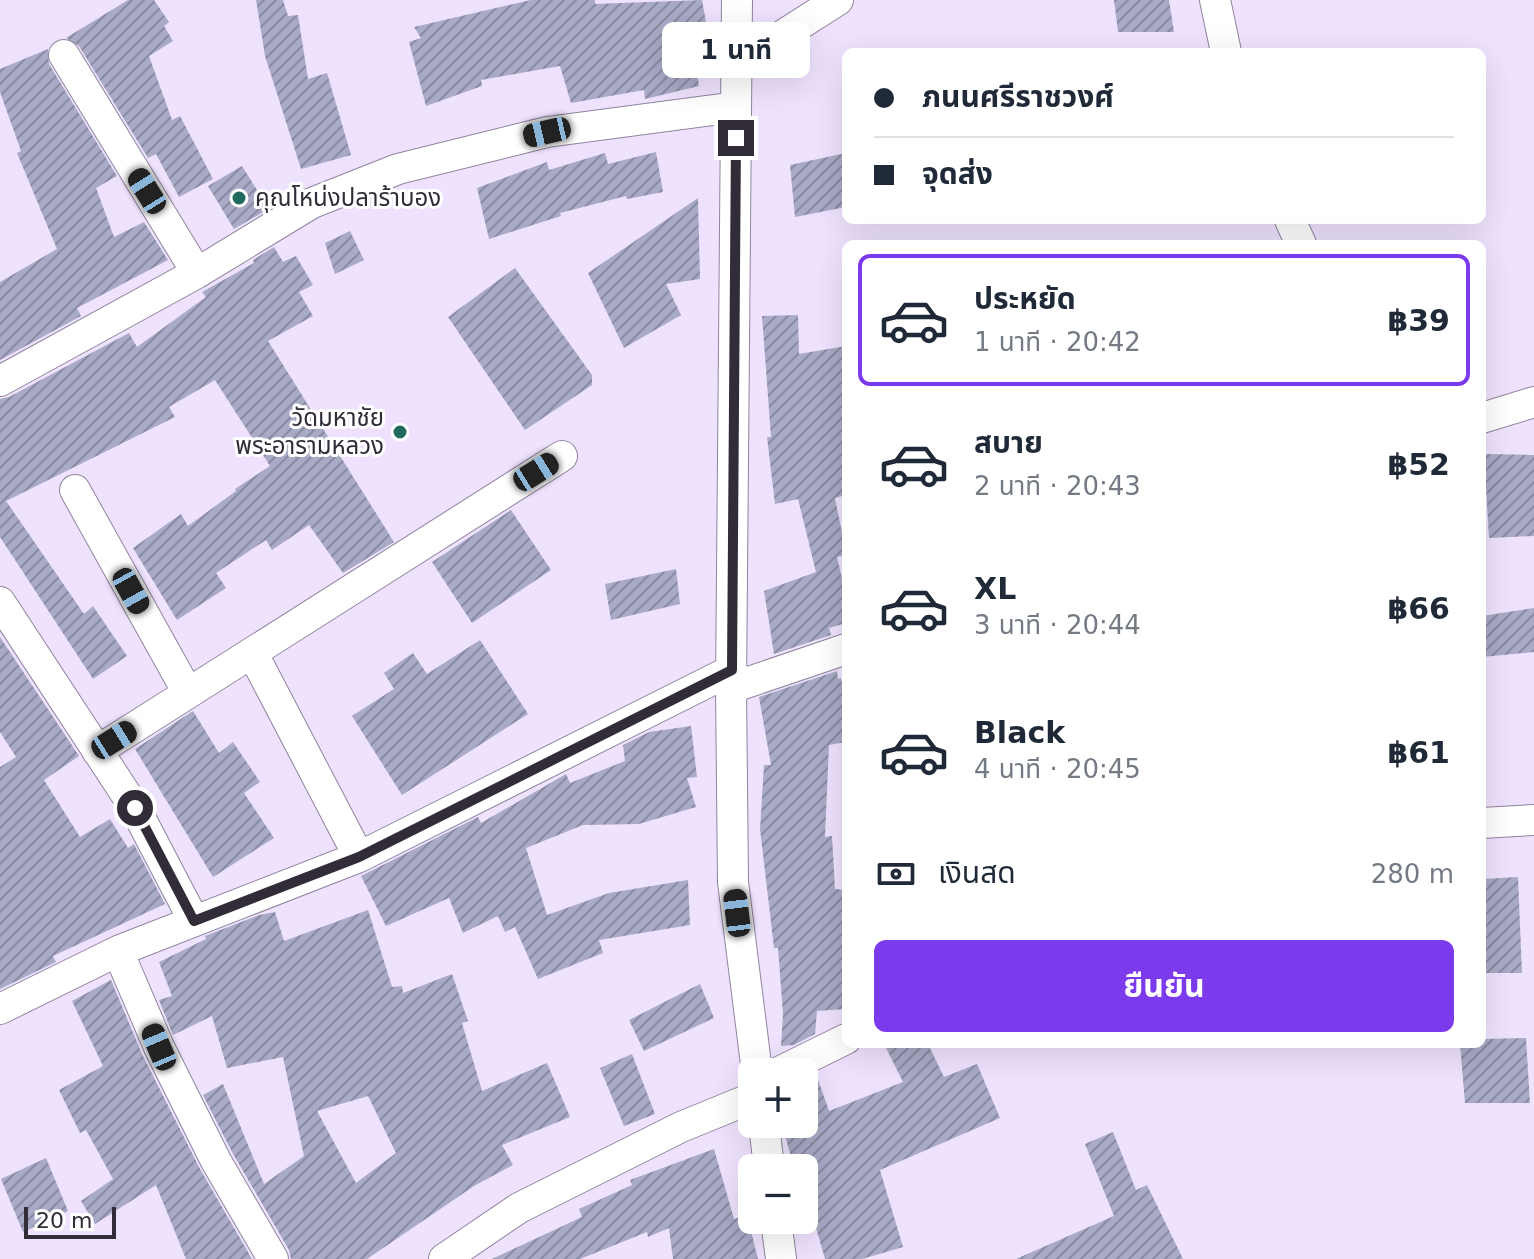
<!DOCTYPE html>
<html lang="th">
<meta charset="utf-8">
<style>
body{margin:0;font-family:"DejaVu Sans","Noto Sans Thai",sans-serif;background:#f6f6f7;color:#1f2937;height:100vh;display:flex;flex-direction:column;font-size:30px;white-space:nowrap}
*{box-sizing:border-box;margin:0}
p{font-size:26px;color:#747a83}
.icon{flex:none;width:44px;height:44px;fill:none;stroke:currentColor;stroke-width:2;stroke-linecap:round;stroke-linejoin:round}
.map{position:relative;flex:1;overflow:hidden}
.drawer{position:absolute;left:842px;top:240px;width:644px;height:808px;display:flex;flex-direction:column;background:#fff;border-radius:12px;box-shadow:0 8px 32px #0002}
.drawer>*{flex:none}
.top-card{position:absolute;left:842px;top:48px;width:644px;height:176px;border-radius:12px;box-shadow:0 8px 32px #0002;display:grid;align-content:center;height:176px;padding:0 32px;background:#fff}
.tools{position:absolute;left:738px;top:1058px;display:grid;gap:16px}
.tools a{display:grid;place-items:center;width:80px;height:80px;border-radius:12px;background:#fff;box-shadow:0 8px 32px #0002;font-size:40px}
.scale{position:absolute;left:24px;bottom:20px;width:92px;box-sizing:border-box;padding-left:8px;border:4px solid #312c37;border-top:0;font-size:22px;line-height:28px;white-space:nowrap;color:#312c37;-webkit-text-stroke:6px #fff;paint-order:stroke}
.end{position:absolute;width:36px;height:36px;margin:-18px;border:10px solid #312c37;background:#fff;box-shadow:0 0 0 4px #fff}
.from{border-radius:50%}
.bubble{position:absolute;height:56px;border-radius:12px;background:#fff;box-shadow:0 8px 32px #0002;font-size:26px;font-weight:700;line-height:56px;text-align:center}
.car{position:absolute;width:24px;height:48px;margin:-24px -12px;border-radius:10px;box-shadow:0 0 6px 2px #0007;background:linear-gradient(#222 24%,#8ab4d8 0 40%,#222 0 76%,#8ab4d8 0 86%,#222 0)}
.top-card b{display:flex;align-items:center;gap:28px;height:76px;font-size:30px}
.top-card b+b{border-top:2px solid #e0e1e3}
.top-card i{width:20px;height:20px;background:#1f2937}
ul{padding:14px 0 0;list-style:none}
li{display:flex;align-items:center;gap:24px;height:132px;margin:0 16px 12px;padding:0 16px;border:4px solid transparent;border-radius:12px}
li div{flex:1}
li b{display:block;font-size:30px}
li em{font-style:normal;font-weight:700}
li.selected{border-color:#7c3aed}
li>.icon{width:72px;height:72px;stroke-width:1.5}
.pay{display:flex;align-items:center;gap:20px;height:88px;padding:0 32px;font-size:30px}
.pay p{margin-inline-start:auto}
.primary-button{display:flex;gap:16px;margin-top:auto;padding:16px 32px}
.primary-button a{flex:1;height:92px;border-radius:12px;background:#7c3aed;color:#fff;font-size:32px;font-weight:700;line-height:92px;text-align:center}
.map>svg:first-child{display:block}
</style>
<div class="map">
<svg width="1534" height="1259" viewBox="0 0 1534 1259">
<defs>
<pattern id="building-hatch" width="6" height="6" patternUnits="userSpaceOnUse" patternTransform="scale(2)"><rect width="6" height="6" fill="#a8aac6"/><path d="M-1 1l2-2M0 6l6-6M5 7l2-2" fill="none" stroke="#898ba2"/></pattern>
</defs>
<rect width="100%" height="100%" fill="#efe2fe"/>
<!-- building -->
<path fill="url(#building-hatch)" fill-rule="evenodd" d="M128 0H154L169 22 164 26 173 41 149 56 172 120 180 116 213 179 179 197 156 154 148 158 79 46 66 38Z
M256 0H283L288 16 298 15 308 79 327 73 351 155 301 169 265 56Z
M531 0H595V4L702 0 709 39 693 42 699 86 645 99 644 90 571 103 560 66 481 80 482 86 426 106 409 42 421 38 414 27Z
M1114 0H1169L1174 32H1118Z
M48 49 49 64 117 176 96 188 114 237 144 222 168 260 77 308 81 316 0 360V282L57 249 17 153 21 151 0 92V69Z
M656 152 663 192 627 199 626 196 560 213 561 216 489 239 477 188 547 162 549 170 605 153 608 164Z
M846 153V207L795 217 790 165Z
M242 166 265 203V211L234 229 208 186Z
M698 198 700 279 666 284 681 315 624 348 588 273Z
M350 231 364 260 335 274 325 243Z
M274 247 283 262 296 256 313 285 299 292 313 316 268 341 394 542 343 573 309 525 272 550 266 540 216 573 226 588 177 620 133 548 181 514 188 526 236 491 235 489 270 466 215 380 169 407 175 417 6 501 84 614 93 606 127 656 93 679 0 537V399L9 397 129 333 137 347 206 297 202 292 254 263 253 260Z
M515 268 592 375V385L525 430 448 317Z
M798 315 799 354 846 346V495L835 498 846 552V555L837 557 846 595V623L829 628 831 635 774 654 764 591 816 572 798 499 775 504 767 437H771L762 316Z
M1484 454 1534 455V536L1489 538Z
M511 510 551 570 472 623 432 562Z
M676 569 680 604 611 620 605 584Z
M1534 608V652L1482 657V616Z
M0 637 79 756 44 780 80 837 110 819 128 848 134 844 165 904 53 956 56 962 0 989V767L16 757 0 732Z
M480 640 528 714 402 795 352 716 394 689 384 673 413 653 427 674Z
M837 671 838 679 841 678 846 707V742L829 745 825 837 832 836 835 889 846 890V1009L817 1011 815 1034 794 1045 781 1046 783 1014 778 948H774L760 829 764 765H771L759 697Z
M193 711 219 753 233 742 260 782 244 793 274 838 213 877 135 749Z
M691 726 697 777 687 778 696 807 639 824 583 825 526 848 547 915 609 893 688 880 690 925 599 940 603 953 538 979 515 927 505 932 498 916 463 933 449 898 386 926 361 876 478 817 481 823 566 774 570 783 625 761 623 745 649 732Z
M1518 877 1522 973H1482V879Z
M368 910 392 987 402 986 403 993 452 974 468 1021 462 1023 482 1091 547 1063 570 1117 502 1145 513 1165 474 1186 367 1259H291L289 1250 232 1152 203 1095 223 1084 264 1184 304 1156 283 1057 227 1068 212 1016 173 1035 159 1000 172 996 159 962 206 939 205 936 259 915 275 912 284 941ZM368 1096 396 1153 356 1183 317 1111Z
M111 980 142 1054 200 1169 252 1259H186L156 1185 95 1224 81 1201 113 1179 86 1130 80 1133 59 1090 103 1066 72 1001Z
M700 984 714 1018 644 1051 629 1020Z
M1526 1038 1530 1103H1465L1460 1044H1482V1039Z
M884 1044H928L944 1077 977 1064 1000 1118 880 1170 903 1247 862 1259H825L816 1228 808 1230 804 1217V1168H794L782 1124H804V1080L816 1074 829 1111 903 1082Z
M632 1054 655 1114 624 1126 600 1068Z
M1113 1132 1136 1190 1147 1185 1183 1259H1016L1114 1216 1085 1144Z
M714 1149 734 1219 747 1215 758 1259H673L669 1228 648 1237 647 1232 580 1259H492L582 1217 579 1209 632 1185 630 1180Z
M46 1158 68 1211 23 1232 1 1179Z"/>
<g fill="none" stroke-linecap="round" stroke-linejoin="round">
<!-- minor casing -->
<g stroke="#8f849d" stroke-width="32">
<path id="minor" d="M737 0 731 688 733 882 757 1072
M1215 0 1226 52
M64 55 197 273
M736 65 838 0
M1290 220 1301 244
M0 381 197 273 312 203 398 169 547 132 736 107
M1482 418 1534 402
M75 490 188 693
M0 602 135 808 194 921
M253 654 359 857
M731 688 846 649
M97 751 562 456
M1482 823 1534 820
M118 951 159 1047 216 1161 273 1259
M0 1009 118 951 359 857 732 670
M779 1072 846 1039
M764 1124 769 1168
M776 1220 781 1259
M444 1259 519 1208 681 1127 752 1098"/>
</g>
<!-- minor -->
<use href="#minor" stroke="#fff" stroke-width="30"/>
</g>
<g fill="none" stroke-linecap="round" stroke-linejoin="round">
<!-- route -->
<path stroke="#312c37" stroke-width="10" d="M135 808 194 921 359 857 732 670 736 138"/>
</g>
<!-- markers -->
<g fill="#22695e" stroke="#fff" stroke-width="3">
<circle cx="239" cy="198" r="8"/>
<circle cx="400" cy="432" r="8"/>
</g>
<g text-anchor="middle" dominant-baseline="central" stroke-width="6" stroke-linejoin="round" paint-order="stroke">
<!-- poi labels -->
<g font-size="24" fill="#312c37" stroke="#fff" text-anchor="start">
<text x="255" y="198">คุณโหน่งปลาร้าบอง</text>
<text x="384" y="418" text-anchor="end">วัดมหาชัย<tspan x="384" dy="28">พระอารามหลวง</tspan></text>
</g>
</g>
</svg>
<div class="tools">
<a>+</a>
<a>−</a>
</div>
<div class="scale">20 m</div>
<i class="end from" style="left:135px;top:808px"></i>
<i class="end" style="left:736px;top:138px"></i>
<div class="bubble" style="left:662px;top:22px;width:148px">1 นาที</div>
<i class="car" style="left:547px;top:132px;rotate:257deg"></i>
<i class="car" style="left:147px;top:191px;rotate:328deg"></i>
<i class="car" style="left:536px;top:472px;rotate:58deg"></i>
<i class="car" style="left:131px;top:591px;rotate:151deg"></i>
<i class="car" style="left:114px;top:740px;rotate:58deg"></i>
<i class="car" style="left:737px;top:913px;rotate:353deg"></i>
<i class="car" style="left:159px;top:1047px;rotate:337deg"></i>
<div class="top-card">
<b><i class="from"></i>ภนนศรีราชวงศ์</b>
<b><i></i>จุดส่ง</b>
</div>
<section class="drawer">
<ul>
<li class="selected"><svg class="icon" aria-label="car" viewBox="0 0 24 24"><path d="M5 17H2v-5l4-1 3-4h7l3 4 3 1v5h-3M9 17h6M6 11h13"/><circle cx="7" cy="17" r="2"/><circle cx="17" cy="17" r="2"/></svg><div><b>ประหยัด</b><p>1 นาที · 20:42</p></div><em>฿39</em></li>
<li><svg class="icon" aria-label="car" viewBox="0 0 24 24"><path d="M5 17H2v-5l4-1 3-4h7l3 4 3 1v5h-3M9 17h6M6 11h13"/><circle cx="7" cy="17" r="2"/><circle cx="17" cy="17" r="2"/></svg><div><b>สบาย</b><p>2 นาที · 20:43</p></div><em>฿52</em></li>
<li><svg class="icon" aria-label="car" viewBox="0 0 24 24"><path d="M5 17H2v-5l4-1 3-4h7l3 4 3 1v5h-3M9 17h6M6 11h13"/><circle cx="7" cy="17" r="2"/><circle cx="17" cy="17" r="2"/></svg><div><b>XL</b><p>3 นาที · 20:44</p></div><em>฿66</em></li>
<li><svg class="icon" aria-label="car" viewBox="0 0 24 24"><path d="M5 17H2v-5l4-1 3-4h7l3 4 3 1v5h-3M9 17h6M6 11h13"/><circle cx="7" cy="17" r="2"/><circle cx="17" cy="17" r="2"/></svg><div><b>Black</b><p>4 นาที · 20:45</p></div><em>฿61</em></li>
</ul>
<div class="pay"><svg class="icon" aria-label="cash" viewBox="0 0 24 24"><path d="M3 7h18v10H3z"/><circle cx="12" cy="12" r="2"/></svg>เงินสด<p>280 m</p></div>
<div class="primary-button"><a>ยืนยัน</a></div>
</section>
</div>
